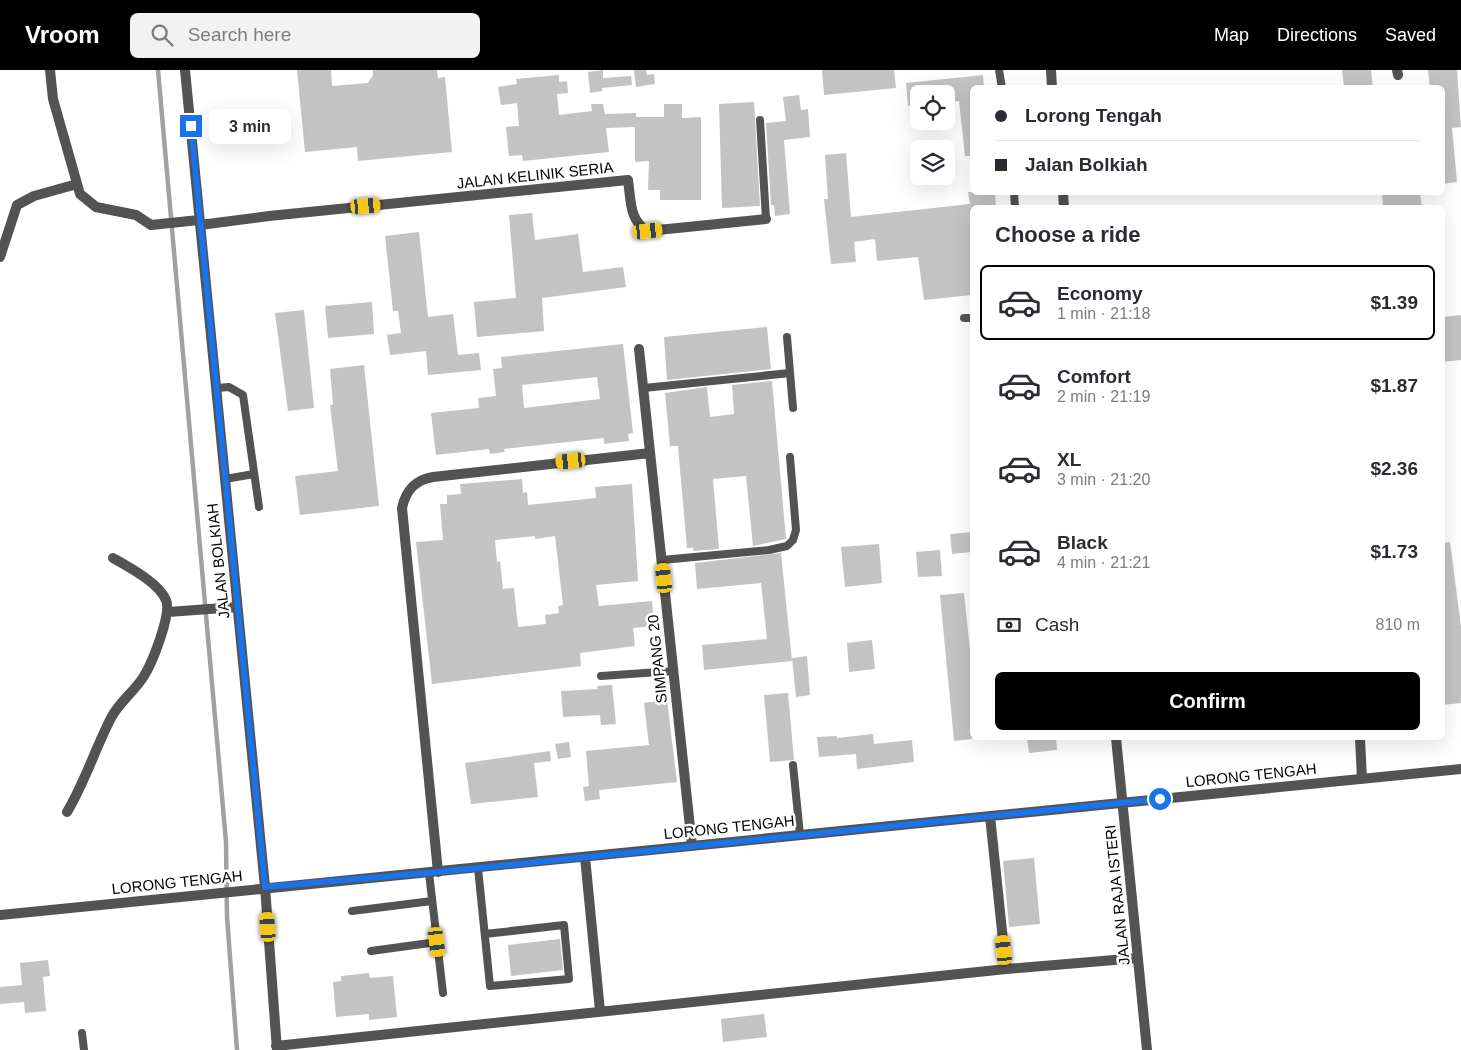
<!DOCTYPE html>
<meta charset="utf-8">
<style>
body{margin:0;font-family:Arial,sans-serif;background:#f2f2f3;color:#2b2b33;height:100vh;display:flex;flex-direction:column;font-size:19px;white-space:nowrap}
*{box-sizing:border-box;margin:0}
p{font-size:16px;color:#7c7c81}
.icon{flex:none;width:28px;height:28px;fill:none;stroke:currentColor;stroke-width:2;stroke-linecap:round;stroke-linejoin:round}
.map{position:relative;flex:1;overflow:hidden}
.side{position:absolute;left:970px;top:135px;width:475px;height:535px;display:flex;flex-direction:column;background:#fff;border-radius:8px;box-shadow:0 5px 20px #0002}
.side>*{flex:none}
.banner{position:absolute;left:970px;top:15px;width:475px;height:110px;border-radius:8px;box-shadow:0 5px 20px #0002;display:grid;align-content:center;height:110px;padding:0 25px;background:#fff}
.controls{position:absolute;left:910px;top:15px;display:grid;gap:10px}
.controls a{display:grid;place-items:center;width:45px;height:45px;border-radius:8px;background:#fff;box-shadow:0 5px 20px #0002;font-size:25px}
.end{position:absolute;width:22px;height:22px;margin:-11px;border:6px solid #1a73e8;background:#fff;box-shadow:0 0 0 2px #fff}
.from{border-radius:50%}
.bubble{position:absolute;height:35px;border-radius:8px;background:#fff;box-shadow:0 5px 20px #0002;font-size:16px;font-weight:700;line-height:35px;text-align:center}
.car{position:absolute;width:15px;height:30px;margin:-15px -8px;border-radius:6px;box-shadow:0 0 4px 1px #0007;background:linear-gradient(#f5c518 24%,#345 0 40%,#f5c518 0 76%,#345 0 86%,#f5c518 0)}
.banner b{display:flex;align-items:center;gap:18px;height:48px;font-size:19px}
.banner b+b{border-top:1px solid #e1e1e2}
.banner i{width:12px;height:12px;background:#2b2b33}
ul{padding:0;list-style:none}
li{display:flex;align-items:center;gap:15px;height:75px;margin:0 10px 8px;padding:0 15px;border:2px solid transparent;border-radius:8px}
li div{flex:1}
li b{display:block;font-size:19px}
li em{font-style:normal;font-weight:700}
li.selected{border-color:#000}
li>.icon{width:45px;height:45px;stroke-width:1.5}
h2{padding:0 25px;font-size:22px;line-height:60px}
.pay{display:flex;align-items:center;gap:12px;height:55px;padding:0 25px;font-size:19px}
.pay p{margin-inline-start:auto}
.primary-button{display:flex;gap:10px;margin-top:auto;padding:10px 25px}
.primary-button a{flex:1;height:58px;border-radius:8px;background:#000;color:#fff;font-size:20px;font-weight:700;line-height:58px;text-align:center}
header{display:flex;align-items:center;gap:30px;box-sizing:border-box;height:70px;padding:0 25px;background:#000;color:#fff}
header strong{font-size:24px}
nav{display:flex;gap:28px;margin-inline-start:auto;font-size:18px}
.search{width:350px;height:45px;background:#f2f2f3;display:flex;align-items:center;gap:12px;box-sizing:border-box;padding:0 18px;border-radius:8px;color:#7c7c81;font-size:19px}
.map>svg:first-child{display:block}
</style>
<header>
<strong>Vroom</strong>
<div class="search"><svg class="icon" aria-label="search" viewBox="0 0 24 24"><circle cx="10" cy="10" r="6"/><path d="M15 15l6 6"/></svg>Search here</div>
<nav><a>Map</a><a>Directions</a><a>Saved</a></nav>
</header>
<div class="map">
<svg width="1461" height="980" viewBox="0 0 1461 980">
<rect width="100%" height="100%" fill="#fff"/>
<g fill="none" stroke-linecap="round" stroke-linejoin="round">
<!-- stream -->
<path stroke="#a1a1a1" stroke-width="4.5" d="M158 0 226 772 227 847 237 980"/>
</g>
<!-- building -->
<path fill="#c3c3c3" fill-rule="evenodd" d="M297 0H331L332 16 368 13 373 5V0H437L438 8 445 7 452 82 358 91 357 77 305 82Z
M603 0V8L631 6 632 15 602 18V21L590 23 588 2Z
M634 0H646L647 5 654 4 655 14 636 17Z
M822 0H894L896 18 824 25Z
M1342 0H1371L1373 18H1344Z
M1428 0H1457L1461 57 1452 58 1457 112 1442 114V18H1430Z
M559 5V12L567 11 568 23 557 24 559 45 592 41 591 34H603L605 44 636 43V47H664V34H682V48L701 47V130H660V120H648L649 91 635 92V57L606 58 609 82 523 91 522 85 509 86 506 57 519 56 517 33 501 35 498 17 517 14 516 9Z
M983 5 984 18H972V86H965L959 31 946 32V24H919V35L908 36 906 13Z
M799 25 801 40 808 39 810 67 784 70 790 144 775 146 774 135H771L766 53 786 51 783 27Z
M754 32 760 136 722 138 719 34Z
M846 83 851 147 970 134 968 122H995L996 138H972V225L924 230 918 187 877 191 875 169 854 172 856 192 831 194 824 129H828L825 85Z
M1382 122H1420L1422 138H1383Z
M532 143 535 170 578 164 583 202 623 197 626 217 542 228 544 261 477 267 474 232 516 228 509 145Z
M419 162 428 247 453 244 458 285 479 283 481 300 428 305 426 281 390 285 387 265 401 263 398 241H393L385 166Z
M372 232 374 264 328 268 325 236Z
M304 240 314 338 288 341 275 243Z
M1461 245V290L1442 292V247Z
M767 257 771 299 667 310 664 267Z
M623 274 633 363 628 364 629 371 604 374V368L504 379 505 382 490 384 489 379 436 385 431 343 479 338 478 328 496 326 493 299 502 298 501 287ZM597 307 600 329 524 338 522 315Z
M364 295 379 436 300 445 295 406 338 401 330 335H333L330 299Z
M772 311 786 469 753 476 746 406 713 409 719 479 694 481 693 478H687L678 376H670L665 323 707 317 710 347 734 344 732 315Z
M522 409 523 423 527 422 528 435 596 428 595 417 632 414 638 511 596 515 599 536 652 531 654 556 633 558 635 576 580 583 581 596 432 614 416 472 443 470 440 434H447V425L461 424 460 414ZM535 466V469L555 466 563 535 558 536 559 543 545 545 546 554 518 557 514 518 503 519 500 491 497 492 495 470Z
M972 462V482L952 484 950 464Z
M1450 472 1461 556V633L1442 635V473Z
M879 474 882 513 845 517 841 477Z
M940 480 942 506 918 507 916 482Z
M781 483 792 591 704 600 702 575 767 569 761 513 697 519 695 493Z
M964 523 972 599V669L954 671 940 525Z
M872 570 875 599 849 602 847 573Z
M807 586 810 625 796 627 792 588Z
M612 615 616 654 601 655 600 645 563 647 561 621 598 619 597 616Z
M788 623 794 690 770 692 764 625Z
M667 630 677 712 599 720 600 729 585 731 583 717 589 716 586 681 649 675 644 633Z
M873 664 874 674 912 670 914 692 857 699 856 684 819 687 817 667 837 666V668Z
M1027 668H1056L1057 680 1029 683Z
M569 672 571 687 558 689 555 674Z
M550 681 551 691 534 693 538 727 471 734 465 693Z
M1034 788 1040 854 1009 857 1003 791Z
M560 869 563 900 511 906 508 875Z
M48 890 50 906 43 907 46 941 25 943 24 932 0 934V917L22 915 20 893Z
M369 903 370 908 393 906 397 947 369 950V944L336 947 333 912 341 911V906Z
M764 944 767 967 723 972 721 949Z"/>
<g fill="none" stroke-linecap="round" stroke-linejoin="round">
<!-- service -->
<path stroke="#535353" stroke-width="8" d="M999 0 1002 18
M760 50 766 149
M1014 122 1015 138
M964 248H972
M787 267 793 338
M217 318 229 317 243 325 259 437
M644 318 790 303
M225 409 254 404
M662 490 769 480 787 476 793 470 796 460 790 387
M601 606 674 601
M793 695 800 765
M478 798 490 916 569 909 564 855 485 864
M429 803 443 923
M352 841 432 831
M371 881 437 872
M82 963 84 980"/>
<!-- minor -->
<path stroke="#535353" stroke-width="10" d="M50 0 53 29 80 124 96 137 136 145 151 155 199 150
M185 0 265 817 277 980
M1051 0 1052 18
M1397 0 1398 5
M1063 122 1064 138
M200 155 269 146 628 110C631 130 629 151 648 161L766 149
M0 187 17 135 34 126 77 114
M639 279 692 776
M168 542 237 537
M1116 668 1147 980
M1360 668 1362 709
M67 742C85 712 95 679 111 648 119 632 135 621 144 606 152 593 172 544 166 530 159 513 129 497 113 488
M990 746 1006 899
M585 787 600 941
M438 802 402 438C406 420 415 410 433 407L650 383
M0 845C487 796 974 747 1461 699
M276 976 1006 899 1138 888"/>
</g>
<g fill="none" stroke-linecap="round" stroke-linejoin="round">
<!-- route -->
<path stroke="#1a73e8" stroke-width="6" d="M191 56 265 817 438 802 1160 729"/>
</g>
<g text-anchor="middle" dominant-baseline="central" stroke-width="5" stroke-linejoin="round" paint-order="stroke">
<!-- street labels -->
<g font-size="15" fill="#000" stroke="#fff">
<text transform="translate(535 105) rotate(-6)">JALAN KELINIK SERIA</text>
<text transform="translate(218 491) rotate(-96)">JALAN BOLKIAH</text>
<text transform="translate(657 589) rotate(-96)">SIMPANG 20</text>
<text transform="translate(1251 705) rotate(-6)">LORONG TENGAH</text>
<text transform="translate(729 757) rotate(-6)">LORONG TENGAH</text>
<text transform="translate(177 812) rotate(-6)">LORONG TENGAH</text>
<text transform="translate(1117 825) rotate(-96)">JALAN RAJA ISTERI</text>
</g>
</g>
</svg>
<div class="controls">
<a><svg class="icon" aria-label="locate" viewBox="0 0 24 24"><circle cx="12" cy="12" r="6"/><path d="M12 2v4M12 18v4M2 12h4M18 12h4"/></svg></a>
<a><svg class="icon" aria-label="layers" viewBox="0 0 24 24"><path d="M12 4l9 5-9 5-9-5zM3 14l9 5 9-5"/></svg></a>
</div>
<i class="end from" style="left:1160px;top:729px"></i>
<i class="end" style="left:191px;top:56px"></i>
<div class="bubble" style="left:209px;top:39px;width:82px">3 min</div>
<i class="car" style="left:366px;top:136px;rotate:85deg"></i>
<i class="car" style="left:648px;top:161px;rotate:84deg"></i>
<i class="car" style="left:571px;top:391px;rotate:264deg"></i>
<i class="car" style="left:664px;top:508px;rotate:354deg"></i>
<i class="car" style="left:268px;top:857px;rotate:356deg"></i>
<i class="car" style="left:437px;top:872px;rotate:173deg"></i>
<i class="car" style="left:1004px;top:880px;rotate:354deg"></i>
<div class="banner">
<b><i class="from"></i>Lorong Tengah</b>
<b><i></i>Jalan Bolkiah</b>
</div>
<section class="side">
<h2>Choose a ride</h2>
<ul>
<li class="selected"><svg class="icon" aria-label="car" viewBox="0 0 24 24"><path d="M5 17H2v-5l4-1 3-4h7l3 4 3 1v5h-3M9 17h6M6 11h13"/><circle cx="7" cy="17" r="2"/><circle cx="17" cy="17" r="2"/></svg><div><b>Economy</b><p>1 min · 21:18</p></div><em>$1.39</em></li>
<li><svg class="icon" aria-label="car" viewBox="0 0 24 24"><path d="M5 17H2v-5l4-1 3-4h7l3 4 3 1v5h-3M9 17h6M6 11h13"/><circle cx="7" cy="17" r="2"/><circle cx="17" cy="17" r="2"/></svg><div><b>Comfort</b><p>2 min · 21:19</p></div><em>$1.87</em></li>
<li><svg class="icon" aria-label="car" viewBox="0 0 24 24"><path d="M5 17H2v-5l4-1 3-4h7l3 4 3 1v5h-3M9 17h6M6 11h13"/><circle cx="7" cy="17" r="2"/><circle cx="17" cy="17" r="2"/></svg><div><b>XL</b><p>3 min · 21:20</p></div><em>$2.36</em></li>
<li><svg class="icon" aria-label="car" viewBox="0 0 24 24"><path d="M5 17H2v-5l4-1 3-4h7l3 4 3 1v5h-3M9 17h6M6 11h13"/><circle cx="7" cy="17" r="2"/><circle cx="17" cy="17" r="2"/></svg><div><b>Black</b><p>4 min · 21:21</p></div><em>$1.73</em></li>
</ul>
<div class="pay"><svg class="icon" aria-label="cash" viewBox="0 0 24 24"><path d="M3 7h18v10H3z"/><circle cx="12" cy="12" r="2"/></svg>Cash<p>810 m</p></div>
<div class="primary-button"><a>Confirm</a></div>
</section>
</div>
